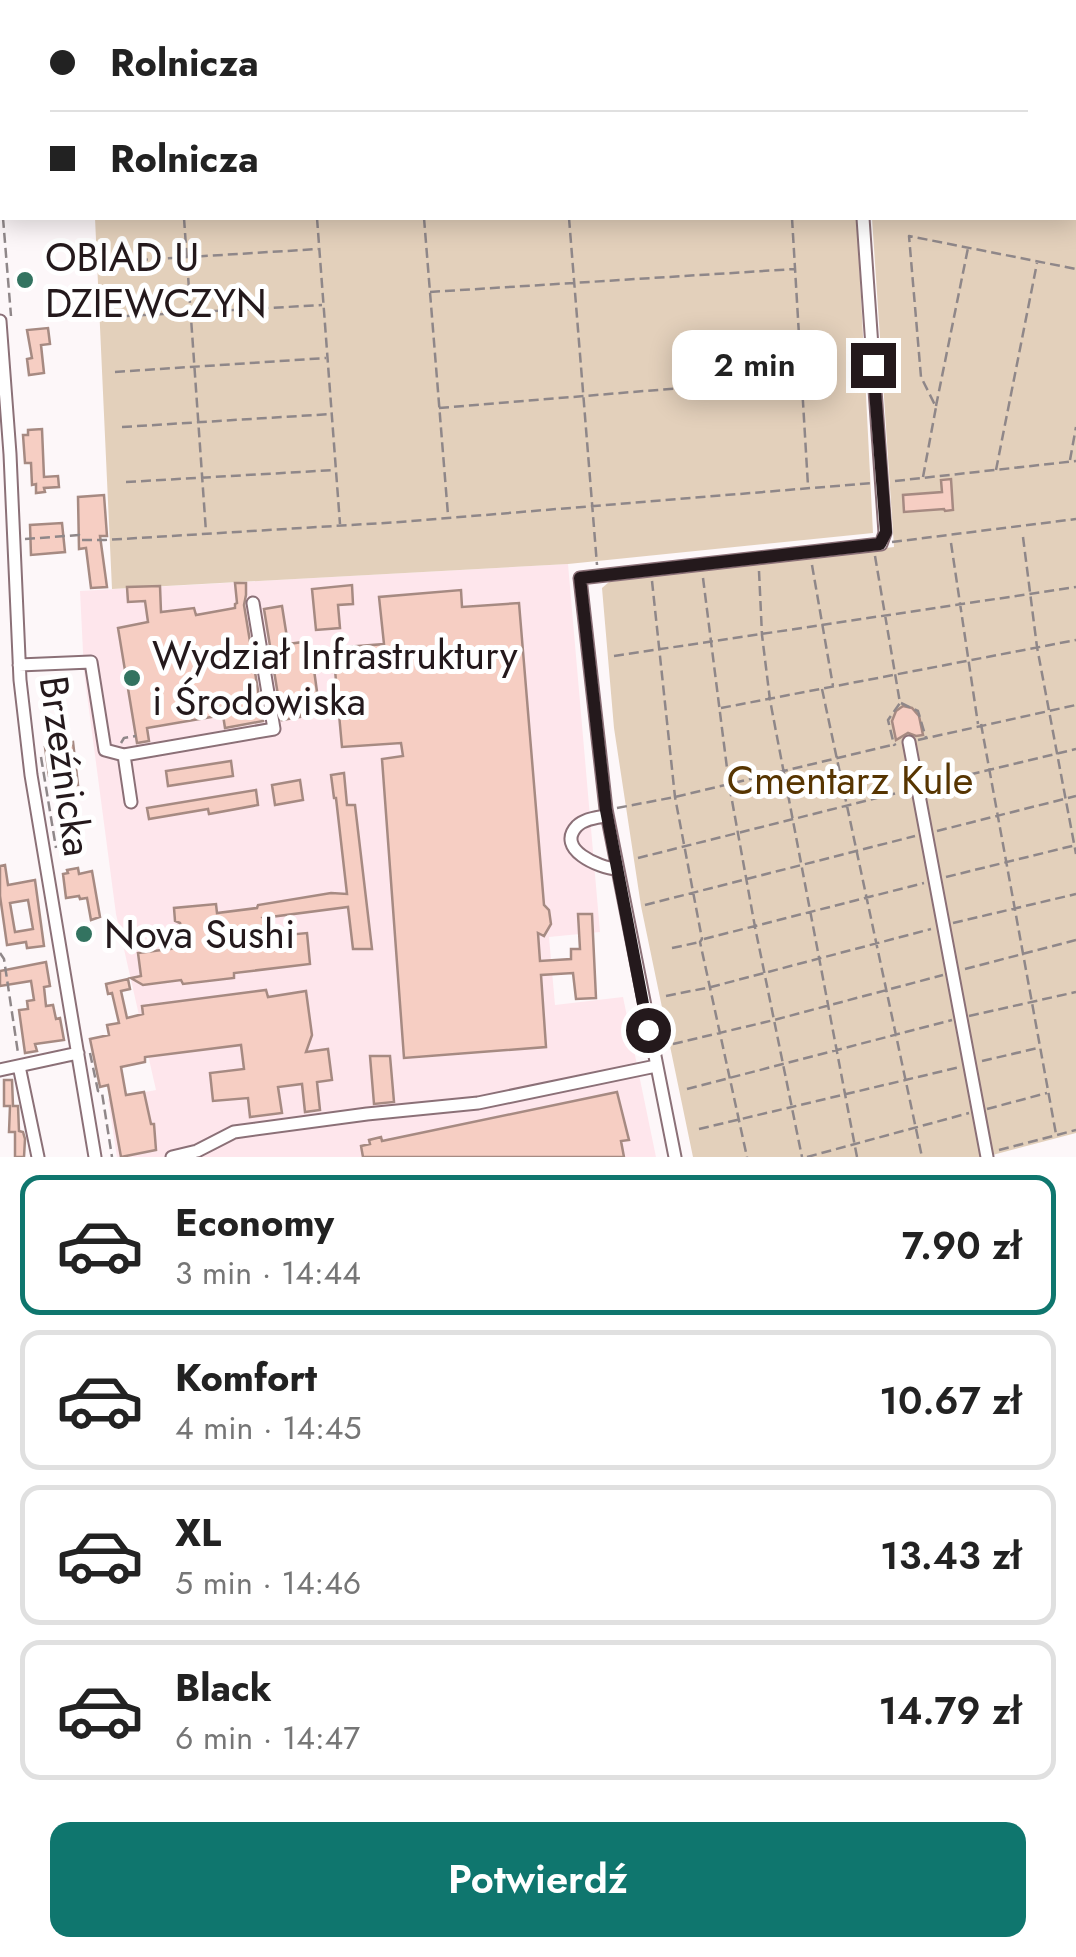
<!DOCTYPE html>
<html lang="pl">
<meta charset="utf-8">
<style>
body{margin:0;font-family:Jost,sans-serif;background:#f6f6f6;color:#222;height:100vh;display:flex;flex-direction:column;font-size:38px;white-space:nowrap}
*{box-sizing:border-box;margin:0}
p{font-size:32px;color:#767676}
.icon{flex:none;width:55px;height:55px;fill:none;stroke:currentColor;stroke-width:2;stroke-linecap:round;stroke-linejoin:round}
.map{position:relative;height:1157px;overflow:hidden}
.details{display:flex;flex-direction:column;background:#fff;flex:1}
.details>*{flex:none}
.top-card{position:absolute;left:0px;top:0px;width:1078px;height:220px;box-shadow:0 5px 25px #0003;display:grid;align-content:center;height:220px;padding:0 50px;background:#fff}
.end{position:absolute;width:45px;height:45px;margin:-22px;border:12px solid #24191c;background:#fff;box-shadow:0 0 0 5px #fff}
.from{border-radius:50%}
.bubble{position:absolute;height:70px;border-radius:20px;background:#fff;box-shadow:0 5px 25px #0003;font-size:32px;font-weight:600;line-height:70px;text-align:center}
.top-card b{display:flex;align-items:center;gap:35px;height:95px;font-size:38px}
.top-card b+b{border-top:2px solid #e0e0e0}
.top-card i{width:25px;height:25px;background:#222}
ul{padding:18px 0 0;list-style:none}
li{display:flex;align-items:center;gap:30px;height:140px;margin:0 20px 15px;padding:0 30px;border:5px solid #e0e0e0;border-radius:20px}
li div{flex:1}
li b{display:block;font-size:38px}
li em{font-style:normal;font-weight:600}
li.active{border-color:#0f766e}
li>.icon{width:90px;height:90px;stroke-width:1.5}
.primary-button{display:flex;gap:20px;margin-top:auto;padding:20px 50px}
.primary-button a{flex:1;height:115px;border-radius:20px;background:#0f766e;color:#fff;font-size:40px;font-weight:600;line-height:115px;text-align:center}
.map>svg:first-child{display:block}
</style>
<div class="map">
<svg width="1076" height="1157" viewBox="0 0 1076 1157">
<rect width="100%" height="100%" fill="#fdf7f9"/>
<!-- built -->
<path fill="#fee6ec" d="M568 564 600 932 549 937 555 1005 623 997 656 1157H117L108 1099 156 1090 116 914 84 672 80 591Z"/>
<!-- green -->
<path fill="#e3d0bb" d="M862 0H1076V1133L985 1157H693L641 906 614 728 602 588 609 582 894 547 872 218H1075V2H862Z
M95 218H857L873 533 568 564 112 589Z"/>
<!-- building -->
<path fill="#f6cec3" stroke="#a68a82" stroke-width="2.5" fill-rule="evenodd" d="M48 328 50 344 41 345 44 373 29 375 27 359 32 358 27 330Z
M42 429 44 477 58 476 59 487 44 488 45 492 36 493V484L32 485 31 463H25L23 435H28V430Z
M951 479 953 510 945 511 944 509 904 512 903 495 942 492 941 480Z
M104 495 107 536H100L107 587 91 588 86 548 79 549 78 497Z
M62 523 65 552 31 555 30 525Z
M235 583H246V595L244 605 263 721 225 728 223 715 147 728 149 741 137 743 118 628 148 622 145 601 128 602 127 587 160 586 161 612 194 608 196 615 235 608V604L237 603Z
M352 585 353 604 338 605 340 628 316 630 312 589Z
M461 590 462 607 519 603 544 905 549 910 551 924 544 936 538 933 540 961 571 959V949H580L578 914H592L596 998 576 999 573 973 541 975 546 1047 404 1058 382 759 403 756 401 743 342 747 333 648 384 644 379 597Z
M282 606 288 644 310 641 319 706 299 709 300 717 282 720 264 609Z
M903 706 912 708 919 716 923 735 916 736 908 733 896 740 892 721 896 711Z
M73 742 78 785 69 786 68 774 49 776 45 747Z
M231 761 233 776 168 786 166 771Z
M344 773 347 805H355L372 949H353L348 907 263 918 275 931 276 936 307 933 310 964 234 973V978L183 984 181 980 143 985 131 978 141 976 138 953 177 948 180 938 184 937 180 923 175 921 174 908 216 904 217 913 257 908 258 905 331 893 347 894 336 798H334L331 775Z
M300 780 303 800 275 805 272 785Z
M256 790 258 805 209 814 208 809 149 819 147 808Z
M5 865 8 885 35 880 44 946 27 948 26 942 7 945 0 896V866ZM28 900 33 929 15 932 10 903Z
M78 868 79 874 92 871 100 917 91 920 87 898 80 899 79 896 66 898 63 874 68 873 67 870Z
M46 962 50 986 44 987 46 1006 53 1005 56 1019 60 1018 64 1040 35 1044 37 1051 25 1053 19 1010 28 1009 27 1001 34 1000 31 981 0 986V971Z
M128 979 130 989 121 991 127 1018 143 1014 142 1006 266 990 268 997 306 991 312 1035 306 1052 328 1049 332 1080 317 1082 320 1110 305 1112 302 1084 278 1087 282 1113 250 1117 248 1098 213 1101 210 1073 244 1069 241 1045 145 1057V1062L121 1067 126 1095 144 1092 151 1124H154L156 1150 121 1157 108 1085 100 1087 90 1039 109 1035 107 1025 119 1023 112 993 108 994 106 984Z
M370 1056H390L394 1102 374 1104Z
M4 1080H12L13 1106H18L19 1131 23 1132 25 1139 24 1157H15V1132H9L10 1106H4Z
M617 1092 629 1140 621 1141 624 1157H363L361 1146 370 1144 369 1140 381 1137 382 1141Z"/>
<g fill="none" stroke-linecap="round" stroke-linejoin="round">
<!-- minor casing -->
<g stroke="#8b7077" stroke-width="15">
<path id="minor" d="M852 0V2
M412 2 451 0
M0 29H2
M0 321 10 454 20 680 31 775 95 1157
M19 665 91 662 105 750 124 755 131 802
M909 742 987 1157
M124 755 274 729 253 603
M607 816C597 817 584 819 577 826 555 849 599 868 617 869
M19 1066 38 1157
M0 1070 78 1053
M172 1157 197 1151 234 1132 367 1114 478 1103 656 1066
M675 1157 606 809 580 578 881 544 885 533 863 218"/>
</g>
<!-- path -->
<path stroke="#8f8789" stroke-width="2.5" stroke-dasharray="10 5" stroke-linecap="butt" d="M71 0V2
M594 0V2
M635 0V2
M677 0 678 2
M985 0 986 2
M1067 0V2
M134 2 168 0
M390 2V0
M938 2 941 0
M991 2 994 0
M0 14 2 13
M1075 21H1076
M1075 78H1076
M0 188 2 215
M3 218 11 316
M184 218 206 532
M317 218 340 524
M424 218 448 515
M569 218 597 565
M792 218 808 486
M108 262 318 249
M430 292 795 269
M109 317 322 305
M115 372 326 358
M936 406 968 248
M439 408 802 378
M122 427 331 414
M1070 460 1076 427
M996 470 1037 263
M923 477 936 407 921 377 909 236 1076 269
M895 481 1076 461
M126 482 335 470
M1023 537 1037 647 1076 854
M25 539 79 535 82 540H105L400 522 872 483
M892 542 1076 519
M951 543 978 724
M875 556 900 703 888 720 894 745 896 744
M812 565 833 686
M759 571 762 635 770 700 857 1157
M703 578 729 784 755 927 802 1157
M652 581 675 797 702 939 700 942 747 1157
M614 656 1076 587
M822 689 922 1157
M901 703 918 711 926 738
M721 708 1076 640
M981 724 1056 1134
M918 740 1076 705
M121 743 124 738 136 736
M41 757 56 848
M926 785 1076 749
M617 808 675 797 892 745
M937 831 1076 796
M638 858 909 790
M946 877 1076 845
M645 905 915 836
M953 923 1076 894
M704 939 924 883
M672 948 700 942
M0 953 4 959 18 1053
M965 969 1076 940
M666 996 711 987 931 929
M969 1016 1076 992
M673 1044 774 1020 943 975
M90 1053 98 1091 102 1093 112 1157
M982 1061 1038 1048
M687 1089 952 1020
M987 1109 1047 1093
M699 1129 960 1067
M999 1150 1076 1130
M807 1157 969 1113"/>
<!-- minor -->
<use href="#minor" stroke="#fff" stroke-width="11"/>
</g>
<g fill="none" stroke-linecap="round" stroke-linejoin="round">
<!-- route -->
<path stroke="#24191c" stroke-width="12" d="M648 1030 606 810 580 578 880 544 886 532 873 365"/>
</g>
<!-- markers -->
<g fill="#337360" stroke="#fff" stroke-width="4">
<circle cx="25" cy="280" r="10"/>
<circle cx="132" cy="678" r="10"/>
<circle cx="84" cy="934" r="10"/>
</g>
<g text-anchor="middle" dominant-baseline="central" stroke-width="10" stroke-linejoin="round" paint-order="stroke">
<!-- poi labels -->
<g font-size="40" fill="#24191c" stroke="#fff" text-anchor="start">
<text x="45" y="257">OBIAD U<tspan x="45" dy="46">DZIEWCZYN</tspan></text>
<text x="152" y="655">Wydział Infrastruktury<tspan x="152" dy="46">i Środowiska</tspan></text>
<text x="104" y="934">Nova Sushi</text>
</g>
<!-- street labels -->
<g font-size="40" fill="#24191c" stroke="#fff">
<text transform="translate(66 766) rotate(82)">Brzeźnicka</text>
</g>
<!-- park labels -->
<g font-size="40" fill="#573501" stroke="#fff">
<text x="850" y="780">Cmentarz Kule</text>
</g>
</g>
</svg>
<i class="end from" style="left:648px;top:1030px"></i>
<i class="end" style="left:873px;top:365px"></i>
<div class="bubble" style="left:672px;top:330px;width:165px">2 min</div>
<div class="top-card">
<b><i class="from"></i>Rolnicza</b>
<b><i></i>Rolnicza</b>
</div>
</div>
<section class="details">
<ul>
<li class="active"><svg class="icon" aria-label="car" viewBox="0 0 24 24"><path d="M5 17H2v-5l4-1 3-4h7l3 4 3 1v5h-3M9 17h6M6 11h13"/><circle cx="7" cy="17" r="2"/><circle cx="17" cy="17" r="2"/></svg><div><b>Economy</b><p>3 min · 14:44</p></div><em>7.90 zł</em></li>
<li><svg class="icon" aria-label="car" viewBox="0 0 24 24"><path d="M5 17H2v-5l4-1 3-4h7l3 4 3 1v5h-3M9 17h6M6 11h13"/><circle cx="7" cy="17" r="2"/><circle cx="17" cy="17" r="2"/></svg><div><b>Komfort</b><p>4 min · 14:45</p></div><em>10.67 zł</em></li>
<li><svg class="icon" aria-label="car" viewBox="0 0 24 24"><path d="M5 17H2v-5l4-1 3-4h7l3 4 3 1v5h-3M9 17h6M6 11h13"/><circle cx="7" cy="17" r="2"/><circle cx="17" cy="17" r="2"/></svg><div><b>XL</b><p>5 min · 14:46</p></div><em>13.43 zł</em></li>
<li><svg class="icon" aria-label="car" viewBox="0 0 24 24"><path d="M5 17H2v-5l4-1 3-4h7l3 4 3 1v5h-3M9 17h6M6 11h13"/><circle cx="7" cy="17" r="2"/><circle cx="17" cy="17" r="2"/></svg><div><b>Black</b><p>6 min · 14:47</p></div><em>14.79 zł</em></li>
</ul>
<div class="primary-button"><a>Potwierdź</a></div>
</section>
